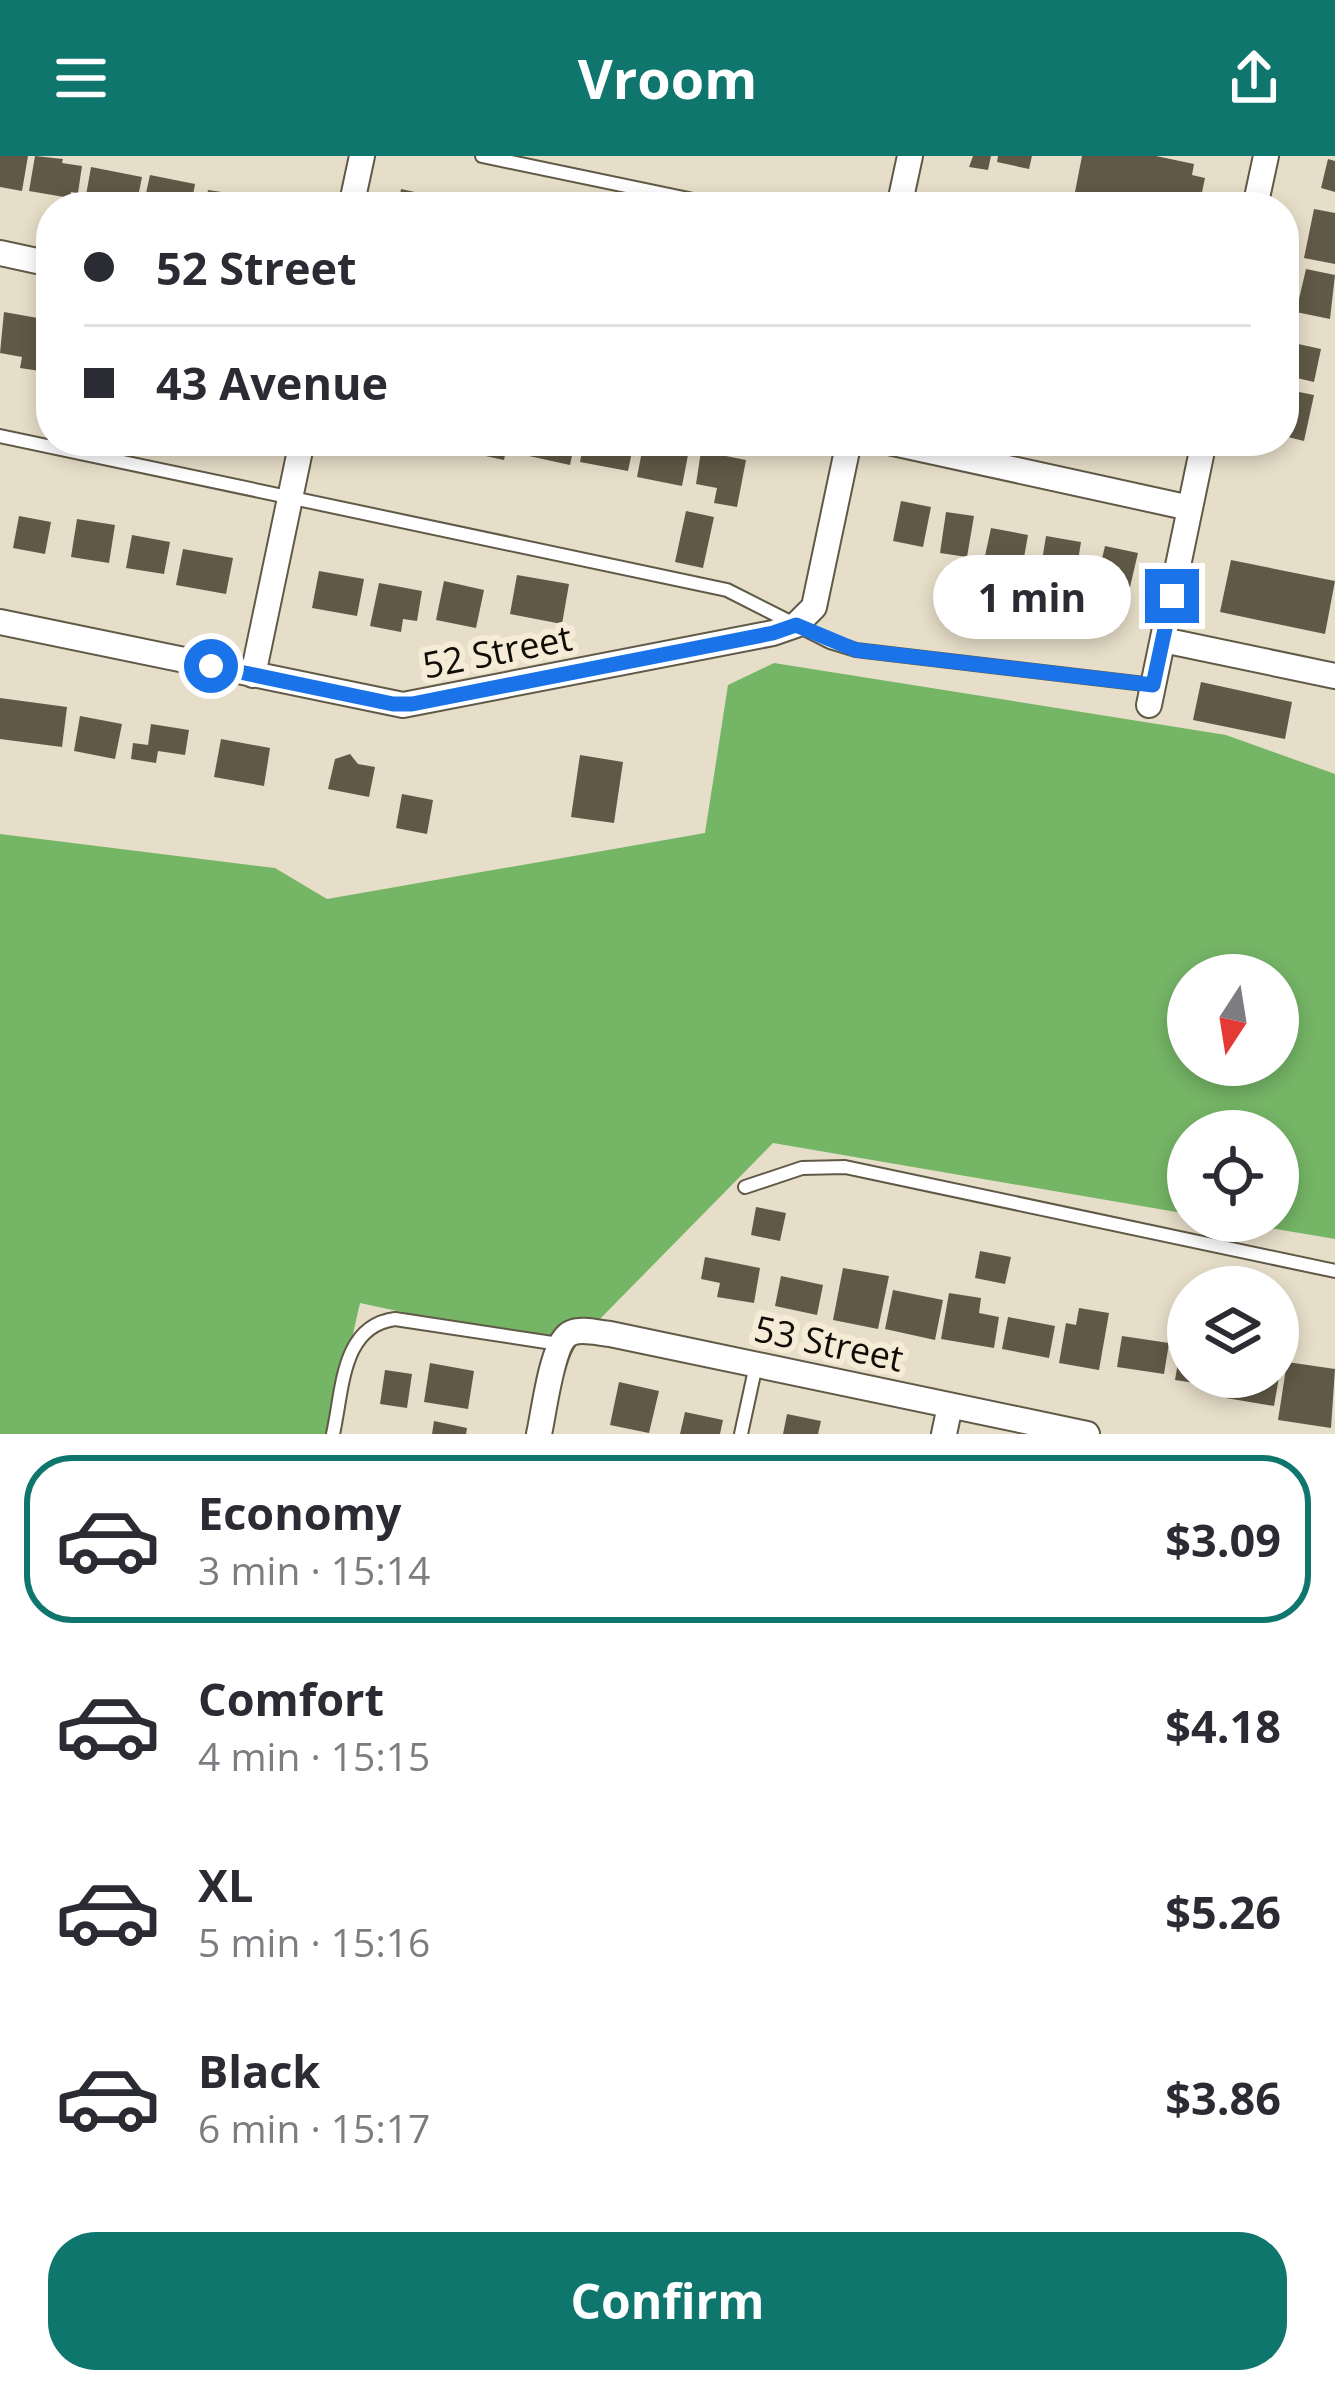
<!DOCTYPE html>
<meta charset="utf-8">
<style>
body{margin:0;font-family:"Open Sans",sans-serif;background:#f2f2f3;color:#2b2b33;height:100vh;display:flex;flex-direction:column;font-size:45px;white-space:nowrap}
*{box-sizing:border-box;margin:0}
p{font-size:39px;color:#7c7c81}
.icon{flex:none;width:66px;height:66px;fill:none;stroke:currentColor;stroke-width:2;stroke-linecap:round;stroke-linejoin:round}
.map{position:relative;height:1278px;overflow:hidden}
.details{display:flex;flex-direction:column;background:#fff;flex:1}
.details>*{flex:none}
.top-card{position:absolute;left:36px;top:36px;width:1263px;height:264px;border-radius:48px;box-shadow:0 6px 18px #0003;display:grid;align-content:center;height:264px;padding:0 48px;background:#fff}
.needle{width:78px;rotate:192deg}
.controls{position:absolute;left:1167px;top:798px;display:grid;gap:24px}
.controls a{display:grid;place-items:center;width:132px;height:132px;border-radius:50%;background:#fff;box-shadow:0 6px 18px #0003;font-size:60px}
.end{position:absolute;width:54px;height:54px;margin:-27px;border:15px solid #1a73e8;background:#fff;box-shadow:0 0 0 6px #fff}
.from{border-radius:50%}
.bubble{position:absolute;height:84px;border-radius:42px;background:#fff;box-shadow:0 6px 18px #0003;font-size:39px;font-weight:700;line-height:84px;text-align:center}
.top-card b{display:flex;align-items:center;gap:42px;height:114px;font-size:45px}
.top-card b+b{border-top:3px solid #e1e1e2}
.top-card i{width:30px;height:30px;background:#2b2b33}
ul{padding:21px 0 0;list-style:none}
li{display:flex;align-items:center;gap:36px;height:168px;margin:0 24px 18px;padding:0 24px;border:6px solid transparent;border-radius:48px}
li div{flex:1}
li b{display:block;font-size:45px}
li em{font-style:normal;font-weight:700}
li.active{border-color:#0f766e}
li>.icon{width:108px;height:108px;stroke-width:1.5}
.action{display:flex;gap:24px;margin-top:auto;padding:24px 48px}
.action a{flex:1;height:138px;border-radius:48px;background:#0f766e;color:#fff;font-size:48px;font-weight:700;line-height:138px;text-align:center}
header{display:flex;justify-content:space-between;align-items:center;height:156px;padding:0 48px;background:#0f766e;color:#fff;font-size:54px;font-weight:700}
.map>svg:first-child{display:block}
</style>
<header><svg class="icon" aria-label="menu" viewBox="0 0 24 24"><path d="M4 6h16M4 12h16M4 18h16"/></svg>Vroom<svg class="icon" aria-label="share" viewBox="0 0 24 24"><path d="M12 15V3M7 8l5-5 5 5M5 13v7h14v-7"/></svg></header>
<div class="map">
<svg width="1335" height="1278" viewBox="0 0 1335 1278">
<rect width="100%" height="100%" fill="#e7dec9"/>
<!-- forest -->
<path fill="#75b566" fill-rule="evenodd" d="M774 507 1226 579 1335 618V1083L1228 1065H1278V975H1188V1058L773 987 594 1169 560 1190 360 1147 330 1278H0V678L275 712 327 743 705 677 728 529ZM1188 819H1278V909H1188Z"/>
<!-- building -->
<path fill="#615947" d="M0 0H28L22 35 0 31Z
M35 0 63 3 62 7 82 10 78 37 71 36 70 42 29 35Z
M973 0H991L988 14 969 11Z
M998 0H1032L1029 13 997 6Z
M1082 0H1156L1194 8 1192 19 1205 22 1199 51H1102L1104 42 1075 36Z
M1328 3 1335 5V36L1321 32Z
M91 11 142 21 136 51H108L85 45Z
M150 19 195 28 191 51H143Z
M401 33 429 39 426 51H398Z
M208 34 249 40 248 51H205Z
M1314 53 1335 57V108L1304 102Z
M1306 113 1335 119 1330 163 1296 156Z
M4 156 49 164 40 215 20 212 22 201 0 197Z
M1289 186 1321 193 1314 226 1284 219Z
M1284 233 1314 239 1304 285 1284 280Z
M469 285H508L504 304 467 296Z
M532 285H575L570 309 529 300Z
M584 285 634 286 628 315 580 306Z
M643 290 688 299 682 330 637 321Z
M701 295 746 304 737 351 714 347 717 332 696 328Z
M901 345 931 351 923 391 893 385Z
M686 355 714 361 703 412 675 406Z
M946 356 974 360 967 401 940 397Z
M19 360 51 366 45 398 13 392Z
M77 363 115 369 109 407 71 401Z
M991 372 1028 379 1023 407 985 400Z
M132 379 170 386 164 418 126 412Z
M1046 380 1081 386 1076 417 1041 411Z
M1105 390 1138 397 1130 431 1097 424Z
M183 393 233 402 226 438 176 429Z
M1231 404 1335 425 1325 478 1220 456Z
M319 415 364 423 357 460 312 452Z
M517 419 569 428 562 468 510 458Z
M444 425 484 434 476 472 436 464Z
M379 427 422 435 417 465 403 463 401 476 370 470Z
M1201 526 1292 546 1285 583 1193 564Z
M0 542 67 551 62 591 0 583Z
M80 560 122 568 115 603 74 595Z
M151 568 189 574 185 599 158 595 156 607 131 603 133 587 148 589Z
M221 583 270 592 264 630 214 621Z
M350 598 358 608 375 611 369 641 328 633 335 603Z
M580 599 623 606 614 667 571 661Z
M402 638 433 644 427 678 396 672Z
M756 1051 786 1057 780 1085 751 1079Z
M980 1095 1011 1101 1005 1128 975 1122Z
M705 1101 760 1112 754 1147 717 1141 720 1127 701 1123Z
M843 1112 889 1120 878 1173 833 1164Z
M781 1120 823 1129 817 1159 775 1150Z
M893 1134 943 1144 935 1184 885 1173Z
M949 1137 981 1142 979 1157 999 1161 994 1192 941 1183Z
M1278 1142 1289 1143 1285 1173 1278 1172Z
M1079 1152 1109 1157 1099 1214 1059 1207 1066 1167 1076 1169Z
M1008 1161 1055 1170 1049 1202 1002 1193Z
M1122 1180 1169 1187 1164 1218 1117 1211Z
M1180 1195 1188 1196V1221H1211L1209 1229 1175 1224Z
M1287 1206 1335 1213 1331 1272 1278 1264Z
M430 1207 474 1215 468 1253 424 1246Z
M385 1214 412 1218 407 1252 380 1248Z
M1229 1221H1279L1274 1250 1226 1242Z
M619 1226 659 1235 649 1277 610 1269Z
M685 1256 723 1264 720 1278H680Z
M787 1258 821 1265 818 1278H783Z
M434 1265 467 1272 466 1278H432Z"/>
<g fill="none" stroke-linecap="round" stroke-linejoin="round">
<!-- lane casing -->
<g stroke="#615947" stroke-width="16">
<path id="lane" d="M482 0 727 51
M0 280 727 434 830 486 856 494 1153 529
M745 1031 802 1012 845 1011 1335 1115
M333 1278C343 1234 341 1170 395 1163L559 1188
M741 1278 756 1209"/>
</g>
<!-- street casing -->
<g stroke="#615947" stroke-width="28">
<path id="street" d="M351 51 362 0
M899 51 910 0
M1255 51 1266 0
M0 97 51 108
M884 285 1190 352
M0 466 403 549 773 477 796 469 814 451 849 285
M1163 484 1335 520
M253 519 302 285
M1149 549 1204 285
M539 1278C544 1257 552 1184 571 1177 582 1172 598 1177 610 1178L1087 1278
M944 1278 950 1250"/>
</g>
<!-- lane -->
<use href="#lane" stroke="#fff" stroke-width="12"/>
<!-- street -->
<use href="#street" stroke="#fff" stroke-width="24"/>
</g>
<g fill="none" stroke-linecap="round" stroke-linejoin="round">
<!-- route -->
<path stroke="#1a73e8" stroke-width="15" d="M211 510 393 548H412L773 477 796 469 856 494 1153 529 1172 440"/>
</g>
<g text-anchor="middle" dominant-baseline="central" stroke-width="12" stroke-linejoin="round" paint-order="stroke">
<!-- street labels -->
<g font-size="36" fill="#100d06" stroke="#f5ebd6">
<text transform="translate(497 495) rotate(-11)">52 Street</text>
<text transform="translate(829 1187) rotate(12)">53 Street</text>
</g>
</g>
</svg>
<div class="controls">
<a><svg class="needle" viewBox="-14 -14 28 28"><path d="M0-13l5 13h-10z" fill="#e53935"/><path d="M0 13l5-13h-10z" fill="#7c7c81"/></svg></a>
<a><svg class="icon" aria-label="locate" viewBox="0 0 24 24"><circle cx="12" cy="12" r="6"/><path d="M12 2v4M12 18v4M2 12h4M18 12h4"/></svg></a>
<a><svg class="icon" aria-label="layers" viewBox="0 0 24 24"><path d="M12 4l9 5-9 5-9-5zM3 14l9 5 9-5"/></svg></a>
</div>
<i class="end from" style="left:211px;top:510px"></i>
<i class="end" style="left:1172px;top:440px"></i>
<div class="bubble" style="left:933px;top:399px;width:198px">1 min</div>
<div class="top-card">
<b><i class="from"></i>52 Street</b>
<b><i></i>43 Avenue</b>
</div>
</div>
<section class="details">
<ul>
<li class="active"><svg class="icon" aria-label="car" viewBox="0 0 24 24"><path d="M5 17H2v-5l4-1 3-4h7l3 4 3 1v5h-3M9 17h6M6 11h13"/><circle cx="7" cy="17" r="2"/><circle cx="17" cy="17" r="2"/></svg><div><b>Economy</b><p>3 min · 15:14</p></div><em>$3.09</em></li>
<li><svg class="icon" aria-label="car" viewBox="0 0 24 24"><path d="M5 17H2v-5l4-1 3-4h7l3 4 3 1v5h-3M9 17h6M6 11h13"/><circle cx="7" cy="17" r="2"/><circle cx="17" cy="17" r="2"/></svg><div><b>Comfort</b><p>4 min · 15:15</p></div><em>$4.18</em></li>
<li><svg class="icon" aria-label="car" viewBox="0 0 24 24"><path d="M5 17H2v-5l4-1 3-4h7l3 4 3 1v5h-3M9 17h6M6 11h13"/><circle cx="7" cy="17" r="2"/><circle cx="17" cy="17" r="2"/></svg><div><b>XL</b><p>5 min · 15:16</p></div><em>$5.26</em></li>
<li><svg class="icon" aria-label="car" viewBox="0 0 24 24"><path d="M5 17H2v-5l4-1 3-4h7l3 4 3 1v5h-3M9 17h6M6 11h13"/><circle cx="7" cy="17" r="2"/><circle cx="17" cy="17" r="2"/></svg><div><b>Black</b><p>6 min · 15:17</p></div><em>$3.86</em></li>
</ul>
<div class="action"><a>Confirm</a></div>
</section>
